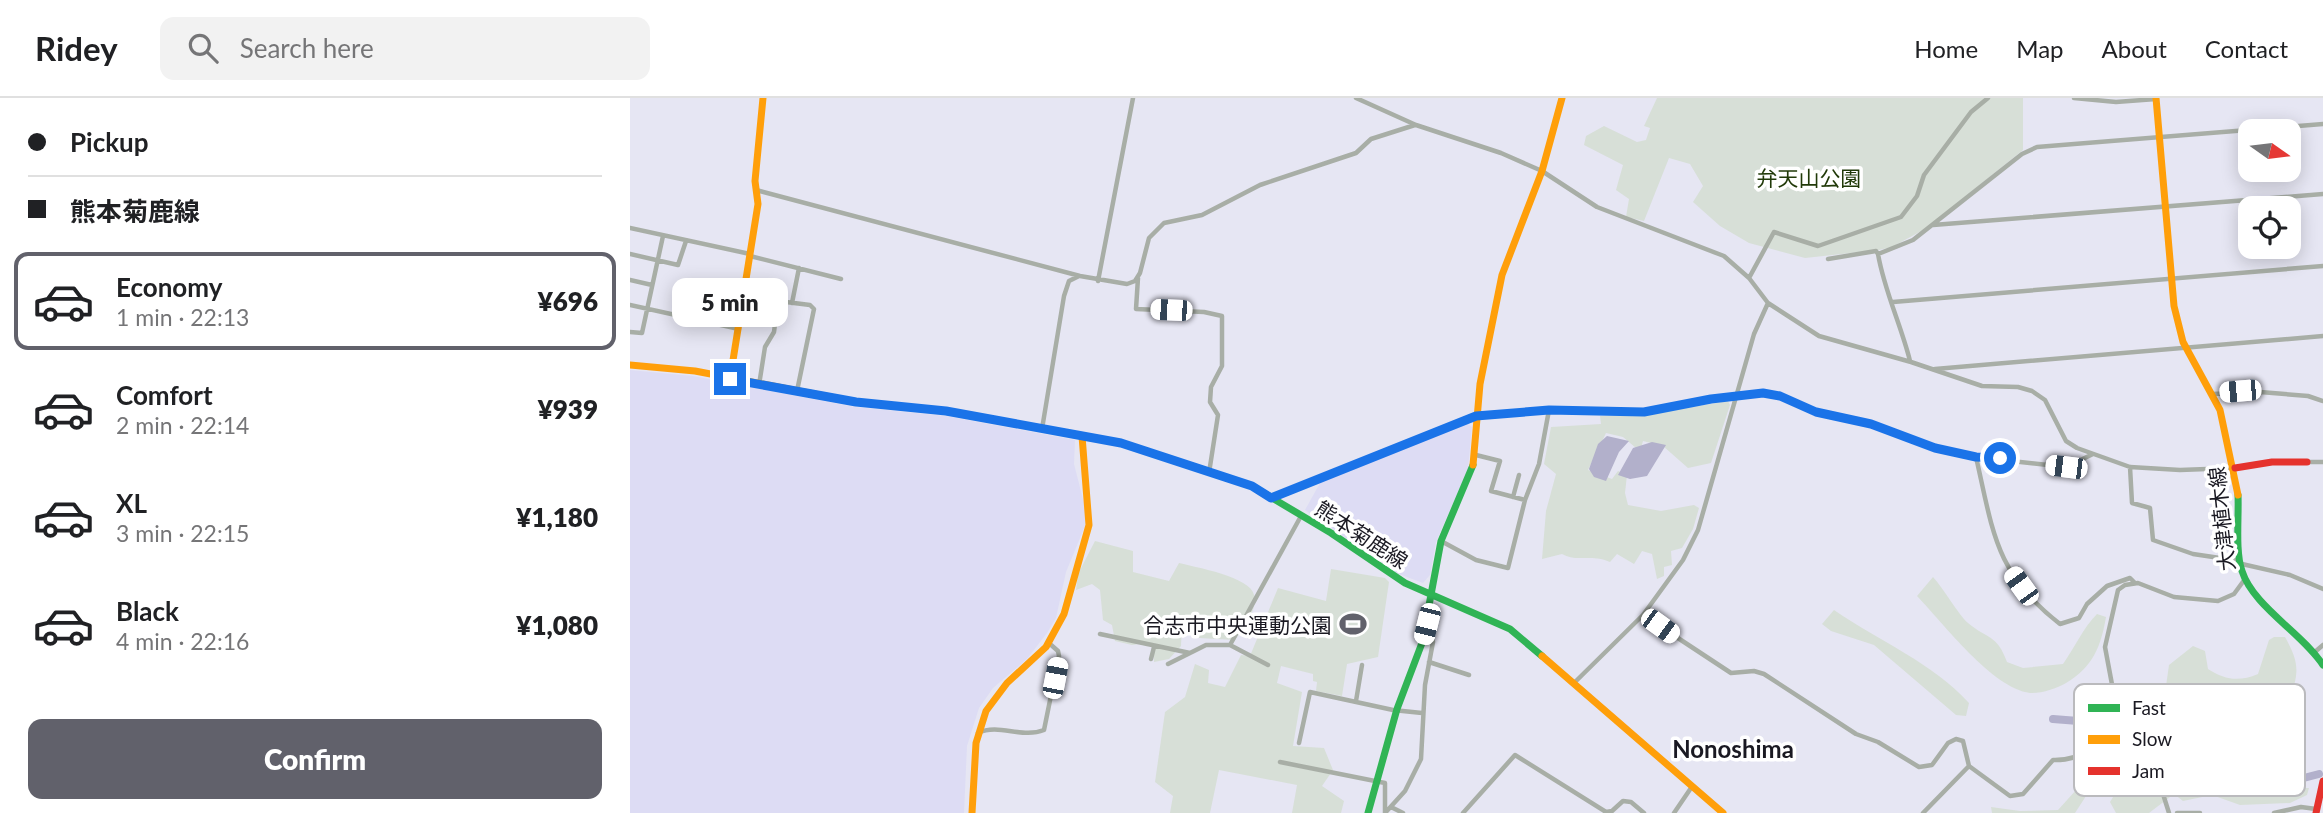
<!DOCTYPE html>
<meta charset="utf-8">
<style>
body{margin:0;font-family:Lato,"Noto Sans JP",sans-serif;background:#f2f2f2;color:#202124;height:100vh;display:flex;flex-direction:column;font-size:26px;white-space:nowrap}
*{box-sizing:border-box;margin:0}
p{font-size:23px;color:#757577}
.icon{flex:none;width:38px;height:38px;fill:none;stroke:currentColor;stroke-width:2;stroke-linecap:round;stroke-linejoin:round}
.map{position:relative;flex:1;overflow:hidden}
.side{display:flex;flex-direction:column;background:#fff;width:630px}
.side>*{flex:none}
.hud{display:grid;align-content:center;height:154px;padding:0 28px;background:#fff}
.needle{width:46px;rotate:104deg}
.controls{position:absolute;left:1608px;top:21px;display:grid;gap:14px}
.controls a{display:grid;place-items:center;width:63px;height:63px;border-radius:14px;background:#fff;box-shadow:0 4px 18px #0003;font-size:35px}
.end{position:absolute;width:32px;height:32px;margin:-16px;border:9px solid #1a73e8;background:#fff;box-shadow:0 0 0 4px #fff}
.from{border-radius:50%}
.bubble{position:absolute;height:49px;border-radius:14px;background:#fff;box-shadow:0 4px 18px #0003;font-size:23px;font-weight:800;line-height:49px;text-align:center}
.car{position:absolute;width:21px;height:42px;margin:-21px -10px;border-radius:9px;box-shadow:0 0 5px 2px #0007;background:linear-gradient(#fff 24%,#345 0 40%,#fff 0 76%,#345 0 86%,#fff 0)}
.hud b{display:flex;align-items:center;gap:24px;height:66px;font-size:26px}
.hud b+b{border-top:2px solid #e0e0e0}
.hud i{width:18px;height:18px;background:#202124}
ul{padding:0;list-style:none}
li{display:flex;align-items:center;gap:21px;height:98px;margin:0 14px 10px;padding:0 14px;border:4px solid transparent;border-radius:14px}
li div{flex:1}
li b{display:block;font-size:26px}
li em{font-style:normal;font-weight:800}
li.current{border-color:#61616b}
li>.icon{width:63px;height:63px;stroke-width:1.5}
.primary-button{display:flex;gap:14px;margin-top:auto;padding:14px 28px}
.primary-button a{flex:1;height:80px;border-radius:14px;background:#61616b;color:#fff;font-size:28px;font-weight:800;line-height:80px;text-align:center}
header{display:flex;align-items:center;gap:42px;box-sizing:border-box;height:98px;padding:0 35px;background:#fff;border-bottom:2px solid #e0e0e0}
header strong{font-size:33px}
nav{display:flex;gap:38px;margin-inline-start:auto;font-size:24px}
.search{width:490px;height:63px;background:#f2f2f2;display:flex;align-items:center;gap:18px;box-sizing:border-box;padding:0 24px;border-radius:14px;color:#757577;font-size:26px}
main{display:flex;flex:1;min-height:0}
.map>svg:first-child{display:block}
</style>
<header>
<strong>Ridey</strong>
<div class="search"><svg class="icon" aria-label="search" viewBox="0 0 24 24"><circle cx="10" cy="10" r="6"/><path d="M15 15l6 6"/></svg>Search here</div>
<nav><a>Home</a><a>Map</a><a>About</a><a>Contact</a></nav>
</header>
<main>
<section class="side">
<div class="hud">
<b><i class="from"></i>Pickup</b>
<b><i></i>熊本菊鹿線</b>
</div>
<ul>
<li class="current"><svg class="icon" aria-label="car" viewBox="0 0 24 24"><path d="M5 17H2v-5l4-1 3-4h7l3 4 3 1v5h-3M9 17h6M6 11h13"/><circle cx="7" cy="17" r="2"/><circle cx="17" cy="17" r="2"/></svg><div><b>Economy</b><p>1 min · 22:13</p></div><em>¥696</em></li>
<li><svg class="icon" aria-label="car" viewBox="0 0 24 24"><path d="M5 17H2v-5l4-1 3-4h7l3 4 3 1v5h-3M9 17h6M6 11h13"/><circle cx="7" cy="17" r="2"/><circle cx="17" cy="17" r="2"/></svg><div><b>Comfort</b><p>2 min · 22:14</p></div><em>¥939</em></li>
<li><svg class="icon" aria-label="car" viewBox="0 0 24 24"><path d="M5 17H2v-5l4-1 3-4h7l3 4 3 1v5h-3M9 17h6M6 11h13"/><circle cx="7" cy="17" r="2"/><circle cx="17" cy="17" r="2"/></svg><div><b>XL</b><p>3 min · 22:15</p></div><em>¥1,180</em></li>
<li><svg class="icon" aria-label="car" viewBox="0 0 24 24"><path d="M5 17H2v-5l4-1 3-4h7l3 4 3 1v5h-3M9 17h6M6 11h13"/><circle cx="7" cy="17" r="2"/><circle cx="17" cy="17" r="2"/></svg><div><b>Black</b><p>4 min · 22:16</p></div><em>¥1,080</em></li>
</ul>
<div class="primary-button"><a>Confirm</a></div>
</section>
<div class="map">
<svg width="1693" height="715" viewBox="0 0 1693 715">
<rect width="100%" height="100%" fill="#e6e6f3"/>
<!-- built -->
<path fill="#dddcf4" d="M0 272 63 278 225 309 316 318 445 342 444 366 456 413 455 428 436 474 426 520 417 535 397 561 363 590 349 610 337 648 334 715H0Z
M837 325 842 329 838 371 806 444 800 477 793 485 769 476 675 412 690 385Z"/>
<!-- green -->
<path fill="#d7dfd7" d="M1027 0H1393V52L1295 131 1262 149 1249 152 1175 160 1119 145 1090 128 1063 104 1073 88 1060 66 1039 60 1014 123 996 119 999 101 986 92 993 67 954 47 956 38 974 28 1007 44 1016 42 1020 30 1014 28Z
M1098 303 1100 307 1081 365 1058 370 1033 348 1013 343 1011 350H1006L993 339 976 335 958 372 982 381 988 373 997 377 995 395 998 407 1031 413 1064 407 1069 410 1063 431 1052 450 1041 453 1042 467 1034 469V478L1027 481 1022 456 1012 453 1004 466 987 456 980 464C961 455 947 465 932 456L912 461 916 413 926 376 914 366 921 329 971 326 970 318 1014 317Z
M465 443 503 453V474L539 483 549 465C565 469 621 479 624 497 628 512 613 530 605 542L569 540 552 527 551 548 539 561 524 564V549L518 545 502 547 485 543 482 527 473 522 470 492 462 486 446 492 448 476Z
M701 471 755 480 759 484 748 559 717 566 712 598 686 593 687 584 683 583V576L651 568 647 585 672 594 663 648 694 650 703 672 692 688 714 703 711 715H662L667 687 589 672 580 715H540L543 698 525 684 535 614 555 599 565 566 579 572 578 585 595 589 611 557 620 558 648 490 696 503Z
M1303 479C1314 491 1328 516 1338 525 1357 541 1367 536 1377 564L1393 570 1433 566C1445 549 1453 530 1467 516L1476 519C1471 548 1463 569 1436 585 1428 590 1410 596 1400 595 1362 590 1314 526 1287 498Z
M1204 512C1249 543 1303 565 1339 605L1336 618 1326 617 1244 547 1201 533 1192 526Z
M1644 539H1655C1670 566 1669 574 1659 604L1637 611 1600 609 1572 612 1550 607 1535 595 1539 567 1563 548 1575 553 1578 571C1595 582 1609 584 1628 576L1639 542Z
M1554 680 1638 690H1679L1677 697 1660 705 1610 707 1582 697 1553 703 1544 696 1519 715H1486L1480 704 1491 686Z
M1447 691H1453L1456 698 1445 715H1362L1361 709 1390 713 1428 712Z"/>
<!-- water -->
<path fill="#b2b0cb" d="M977 338 999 343 989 354 976 383 964 379 959 371 968 346Z
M1022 344 1036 347 1017 378 1000 381 988 377 1003 350Z"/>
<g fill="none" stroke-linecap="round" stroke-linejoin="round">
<!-- river -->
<path stroke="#b2b0cb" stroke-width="8" d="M1423 621 1461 624 1498 651 1504 672 1526 679 1564 674 1643 683 1666 682 1689 676"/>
<!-- street -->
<path stroke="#a8aea6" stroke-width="4.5" d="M726 0 786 27 871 55 912 73 967 109 1094 158 1119 180 1138 205 1189 238 1281 264 1352 288 1388 289 1402 293 1415 302 1436 343 1447 350 1500 369 1550 372 1604 370
M1444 0 1486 4 1526 1
M126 92 450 178 497 186 505 183 510 175 519 140 534 125 572 117 630 87 726 55 741 41 785 27
M1303 127 1693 96
M0 130 120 156
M0 156 48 167 56 143
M120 158 211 181
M1198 161 1246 153 1248 156
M508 180 506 211 574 214 592 218V268L581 289 580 304 588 317 579 375
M1119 180 1144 134 1188 148 1271 119 1287 98 1294 77 1341 14 1358 0
M0 182 22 187
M468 183 503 0
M115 197 148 203
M1263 204 1693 168
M162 205 169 170
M0 207 109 231
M0 234 12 235 33 138
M1280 263C1271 227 1254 192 1248 156L1283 142 1392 56 1407 49 1693 26
M1305 271 1693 238
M129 287 135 249 144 234 148 203 180 207 184 211 167 293
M1582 296 1630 294 1678 298 1693 303
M847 318 919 312 1014 314 1081 301 1133 295 1150 298 1186 314 1241 326 1305 350 1336 358 1436 369 1463 356
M412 331 434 198 439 183 449 178
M846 357 870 363 861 393 895 402
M1346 359C1363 433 1365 476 1430 526L1449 520 1457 506 1477 488 1500 480 1505 485
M1677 364H1693
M1500 369 1502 405 1520 410 1523 442 1563 456 1610 463
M883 399 889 377
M641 400 689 381
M811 443 846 462 878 470 895 402 909 366 919 312
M1612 466 1660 477 1693 491
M1013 517 1053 462 1068 432 1124 236 1138 205
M470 536 560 555
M600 547 638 567
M1686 553 1693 547
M521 561 524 549
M799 564 839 577
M538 566 576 547H600L671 418
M944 585 1013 517 1101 575 1124 573 1134 576 1226 636 1248 644 1289 669 1302 667 1318 645 1326 641 1333 643 1339 668
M726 603 732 567
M348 635C369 625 392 641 414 632L429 558 428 553 420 546
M669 645 680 594 763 612 792 615
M650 664 755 685V714
M1339 668 1380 698 1393 696 1423 662C1466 663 1466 635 1485 603
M761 709 773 715
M755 715 775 693 791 661 795 587 803 544 797 527
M833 715 885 657 976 714 982 713 993 703 1001 704 1014 715
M1044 715 1061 690
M1293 715 1339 668
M1539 715 1533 696 1504 681 1498 672 1475 549 1488 492 1495 487 1508 485 1544 499 1588 503 1604 496 1615 481
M1547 715H1570
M1644 715 1671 709 1686 711"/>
<!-- fast -->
<path stroke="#30b455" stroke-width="7" d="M562 368 622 388 701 435 775 485 880 531 912 558
M1608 397C1609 418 1605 454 1612 473 1623 508 1672 535 1693 567
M738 715 767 611 792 545 811 443 843 367"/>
<!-- slow -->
<path stroke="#ff9f0a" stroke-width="7" d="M1526 0 1544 208 1553 244 1590 312 1608 397
M0 267 65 273 226 304 316 313 491 345 562 368
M100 281 128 106 125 83 133 0
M843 367 850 286 872 177 912 73 932 0
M689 381 846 318
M912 558 1093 715
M342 715 346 645 356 613 377 585 416 549 434 516 459 427 452 338"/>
<!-- jam -->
<path stroke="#e5322d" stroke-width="7" d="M1605 370 1642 364H1677
M1686 715 1693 683"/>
</g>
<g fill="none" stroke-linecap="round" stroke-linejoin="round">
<!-- route -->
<path stroke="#1a73e8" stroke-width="9" d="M100 281 226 304 316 313 491 345 622 388 641 400 846 318 919 312 1014 314 1081 301 1133 295 1150 298 1186 314 1241 326 1305 350 1346 359 1370 360"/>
</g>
<!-- icons -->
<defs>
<g id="stadium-bare" transform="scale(2.1)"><path d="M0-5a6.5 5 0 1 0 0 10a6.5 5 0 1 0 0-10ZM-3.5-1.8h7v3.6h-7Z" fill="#61616b" stroke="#fff" stroke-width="2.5" paint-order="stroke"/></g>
</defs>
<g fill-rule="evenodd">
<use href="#stadium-bare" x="723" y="526"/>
</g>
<g text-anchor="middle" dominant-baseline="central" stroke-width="7" stroke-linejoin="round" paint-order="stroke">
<!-- park labels -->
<g font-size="21" fill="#213a09" stroke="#fff">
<text x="1179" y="79">弁天山公園</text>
</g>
<!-- street labels -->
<g font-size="21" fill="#1a1922" stroke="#fff">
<text transform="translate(1591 421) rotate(-96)">大津植木線</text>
<text transform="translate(732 436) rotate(33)">熊本菊鹿線</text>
</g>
<!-- poi labels -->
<g font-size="21" fill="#1a1922" stroke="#fff" text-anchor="end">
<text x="702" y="526">合志市中央運動公園</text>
</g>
<!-- quarter labels -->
<g font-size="24" font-weight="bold" fill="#1a1922" stroke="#fff">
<text x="1103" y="650">Nonoshima</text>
</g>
</g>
<!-- legend -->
<rect x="1444" y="586" width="231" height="112" rx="10" fill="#fff" stroke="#bababd" stroke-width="2"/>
<rect x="1458" y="606" width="32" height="8" fill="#30b455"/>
<rect x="1458" y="637" width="32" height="9" fill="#ff9f0a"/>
<rect x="1458" y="669" width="32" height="8" fill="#e5322d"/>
<g font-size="19" fill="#1a1922">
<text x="1502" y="617">Fast</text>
<text x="1502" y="648">Slow</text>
<text x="1502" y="680">Jam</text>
</g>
</svg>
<div class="controls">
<a><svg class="needle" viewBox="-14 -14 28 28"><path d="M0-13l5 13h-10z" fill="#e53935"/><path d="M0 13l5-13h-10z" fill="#757577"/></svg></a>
<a><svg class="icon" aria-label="locate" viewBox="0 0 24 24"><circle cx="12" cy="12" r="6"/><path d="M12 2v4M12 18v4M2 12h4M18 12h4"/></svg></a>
</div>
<i class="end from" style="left:1370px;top:360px"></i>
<i class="end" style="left:100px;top:281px"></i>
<div class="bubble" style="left:42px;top:180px;width:116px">5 min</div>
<i class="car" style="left:541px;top:212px;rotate:272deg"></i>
<i class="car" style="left:1610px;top:293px;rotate:265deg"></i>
<i class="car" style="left:1436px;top:369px;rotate:277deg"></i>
<i class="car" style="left:1391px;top:488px;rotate:324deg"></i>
<i class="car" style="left:797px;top:526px;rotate:194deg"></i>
<i class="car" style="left:1030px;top:528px;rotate:126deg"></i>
<i class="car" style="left:425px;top:580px;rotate:11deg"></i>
</div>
</main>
